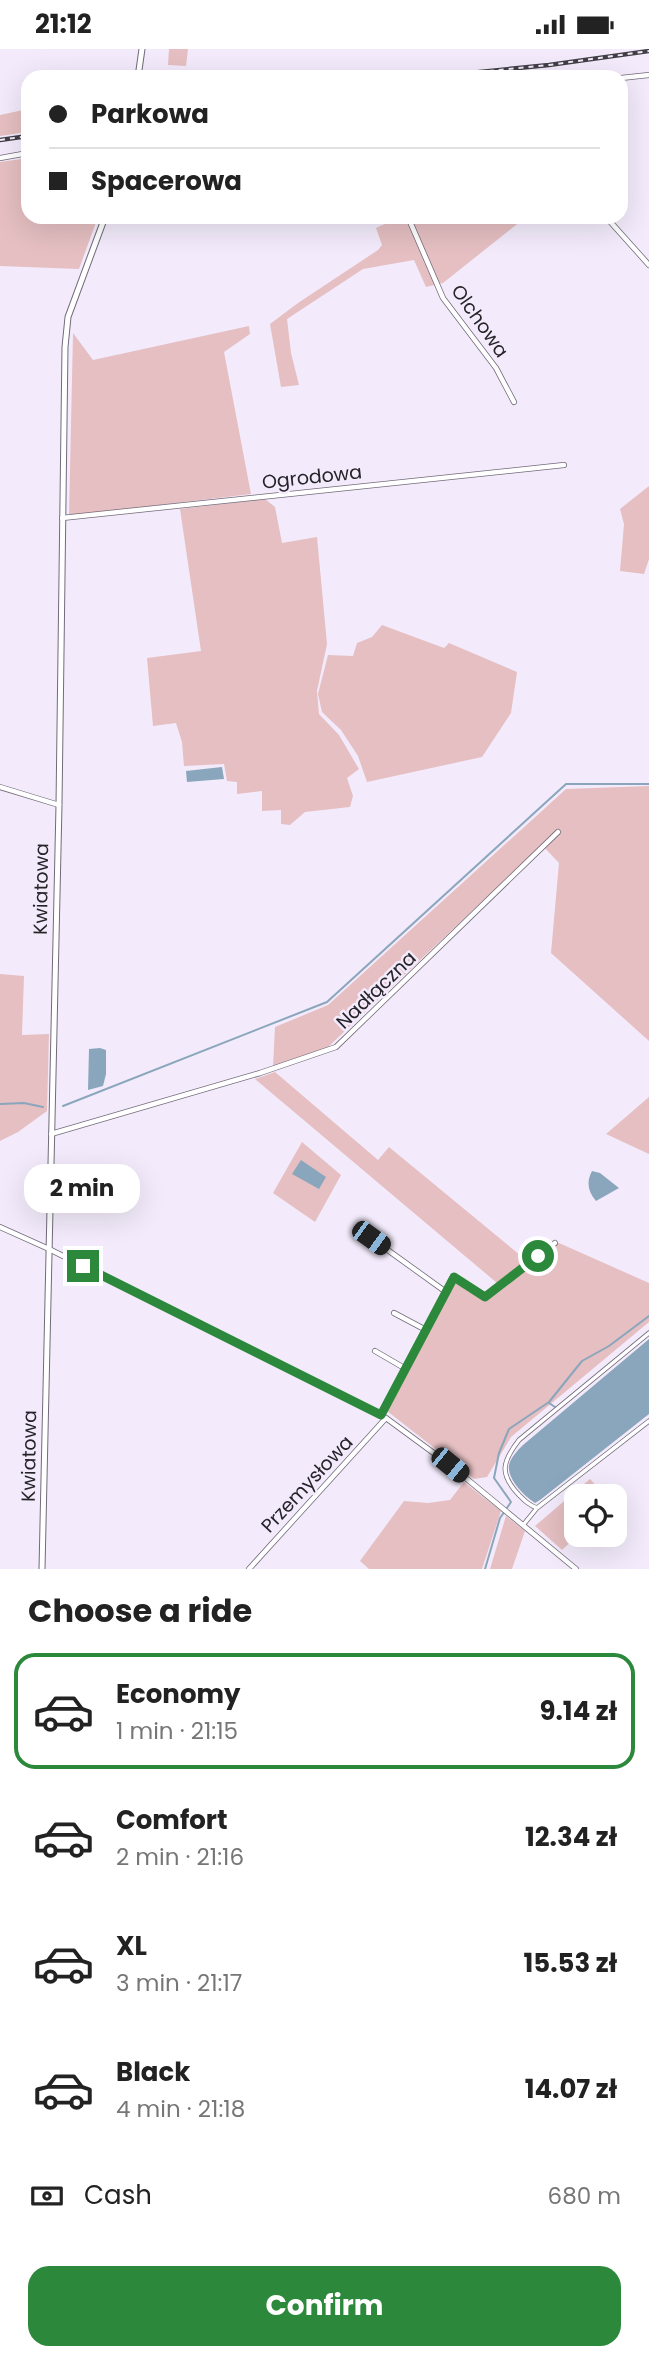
<!DOCTYPE html>
<meta charset="utf-8">
<style>
body{margin:0;font-family:Poppins,sans-serif;background:#f2f2f2;color:#222;height:100vh;display:flex;flex-direction:column;font-size:26px;white-space:nowrap}
*{box-sizing:border-box;margin:0}
p{font-size:23px;color:#767676}
.icon{flex:none;width:38px;height:38px;fill:none;stroke:currentColor;stroke-width:2;stroke-linecap:round;stroke-linejoin:round}
.map{position:relative;height:1520px;overflow:hidden}
.drawer{display:flex;flex-direction:column;background:#fff;flex:1}
.drawer>*{flex:none}
.top-card{position:absolute;left:21px;top:21px;width:607px;height:154px;border-radius:21px;box-shadow:0 7px 28px #0002;display:grid;align-content:center;height:154px;padding:0 28px;background:#fff}
.fabs{position:absolute;left:564px;top:1435px;display:grid;gap:14px}
.fabs a{display:grid;place-items:center;width:63px;height:63px;border-radius:14px;background:#fff;box-shadow:0 7px 28px #0002;font-size:35px}
.end{position:absolute;width:32px;height:32px;margin:-16px;border:9px solid #2c893b;background:#fff;box-shadow:0 0 0 4px #fff}
.from{border-radius:50%}
.bubble{position:absolute;height:49px;border-radius:21px;background:#fff;box-shadow:0 7px 28px #0002;font-size:23px;font-weight:700;line-height:49px;text-align:center}
.car{position:absolute;width:21px;height:42px;margin:-21px -10px;border-radius:9px;box-shadow:0 0 5px 2px #0007;background:linear-gradient(#222 24%,#8ab4d8 0 40%,#222 0 76%,#8ab4d8 0 86%,#222 0)}
.top-card b{display:flex;align-items:center;gap:24px;height:66px;font-size:26px}
.top-card b+b{border-top:2px solid #e0e0e0}
.top-card i{width:18px;height:18px;background:#222}
ul{padding:0;list-style:none}
li{display:flex;align-items:center;gap:21px;height:116px;margin:0 14px 10px;padding:0 14px;border:4px solid transparent;border-radius:21px}
li div{flex:1}
li b{display:block;font-size:26px}
li em{font-style:normal;font-weight:700}
li.on{border-color:#2c893b}
li>.icon{width:63px;height:63px;stroke-width:1.5}
h2{padding:0 28px;font-size:32px;line-height:84px}
.pay{display:flex;align-items:center;gap:18px;height:77px;padding:0 28px;font-size:26px}
.pay p{margin-inline-start:auto}
.cta{display:flex;gap:14px;margin-top:auto;padding:14px 28px}
.cta a{flex:1;height:80px;border-radius:21px;background:#2c893b;color:#fff;font-size:28px;font-weight:700;line-height:80px;text-align:center}
.status{display:flex;justify-content:space-between;align-items:center;height:49px;padding:0 35px;background:#fff;direction:ltr}
.status svg{height:19px;fill:currentColor}
.map>svg:first-child{display:block}
</style>
<div class="status"><b>21:12</b><svg viewBox="0 0 49 12"><path d="M0 12V9h3v3zM5 12V6h3v6zM10 12V3h3v9zM15 12V0h3v12zM26 1h20v11H26zM47 4h2v5h-2z"/></svg></div>
<div class="map">
<svg width="649" height="1520" viewBox="0 0 649 1520">
<rect width="100%" height="100%" fill="#f3ebfb"/>
<!-- green -->
<path fill="#e5bfc2" d="M169 0H188L186 17 168 16Z
M28 60V83L0 87V66Z
M28 109V168H98L79 220 0 217V113Z
M400 168H420L424 174 438 168H456L452 175H481L496 168H526L443 234 426 238 414 211 363 220 287 270 291 304 299 336 281 338 270 275 298 254 378 201 382 196 376 179Z
M249 277 250 285 224 303 251 445 69 467 73 284 93 311Z
M649 437V510L644 525 620 522 624 475 620 460Z
M265 450 275 458 282 494 317 488 327 595 317 642 319 665 339 686 359 720 347 729 353 747 350 758 305 763 290 776 281 775V761L262 762V742L237 745V733L227 732 224 715 184 717 182 693 176 674 153 677 147 609 201 602 180 460Z
M382 576 444 599 449 594 517 623 511 664 482 708 367 733 358 707 341 681 322 663 318 645 328 606 353 607 357 594 372 588Z
M649 737V992L551 904 559 814 542 796 327 999 273 1018 275 978 328 956 566 740Z
M0 925 24 927 22 986 49 985 47 1062 18 1083 0 1092Z
M275 1023 378 1111 389 1098 526 1211 497 1234 255 1030Z
M649 1048V1105L606 1085Z
M302 1093 341 1126 315 1173 273 1144Z
M559 1194 649 1234V1273L511 1388 487 1428 474 1430 387 1362 456 1232 486 1252Z
M590 1430 606 1447H576V1486H578L562 1501 535 1477Z
M464 1433 501 1462 482 1520H369L360 1512 404 1452 428 1454 450 1451Z
M506 1467 525 1482 512 1520H490Z"/>
<!-- water -->
<path fill="#8aa6bc" d="M222 718 224 730 187 733 186 722Z
M100 999 106 1001V1025L103 1037 88 1041 89 1000Z
M301 1111 326 1128 319 1140 292 1125Z
M592 1122 600 1124 619 1139 596 1152C588 1143 586 1133 592 1122Z
M649 1290V1365L540 1451 535 1454C524 1447 507 1430 509 1416 511 1408 518 1401 523 1396Z"/>
<g fill="none" stroke-linecap="round" stroke-linejoin="round">
<!-- stream -->
<path stroke="#8aa6bc" stroke-width="2" d="M0 1055 24 1054 43 1058
M63 1057 327 953 566 735H649
M549 1354 555 1358
M485 1520 500 1469 511 1453 494 1429 499 1404 509 1380 549 1353 582 1312 609 1297 649 1267"/>
<!-- pedestrian casing -->
<g stroke="#726b79" stroke-width="5">
<path id="pedestrian" d="M537 1459C529 1456 525 1452 519 1446 499 1425 502 1413 519 1391L649 1284
M524 1475 537 1459 649 1372"/>
</g>
<!-- minor casing -->
<g stroke="#726b79" stroke-width="6">
<path id="minor" d="M621 29 649 26
M0 109 28 104
M408 168 443 249 496 319 514 353
M606 168 649 216
M62 469 564 416
M0 738 59 756
M51 1085 260 1024 336 998 558 783
M0 1178 49 1200 386 1369 450 1416 576 1520
M371 1189 446 1243
M394 1264 426 1281
M375 1302 406 1320
M381 1366 454 1228 485 1248 555 1194
M249 1520 386 1369"/>
</g>
<!-- tertiary casing -->
<g stroke="#726b79" stroke-width="7">
<path id="tertiary" d="M138 28 142 0
M42 1520 59 756 65 298 68 268 105 168"/>
</g>
<!-- pedestrian -->
<use href="#pedestrian" stroke="#fff" stroke-width="3.5"/>
<!-- minor -->
<use href="#minor" stroke="#fff" stroke-width="4.5"/>
<!-- tertiary -->
<use href="#tertiary" stroke="#fff" stroke-width="5"/>
<!-- rail casing -->
<g stroke="#423e46" stroke-width="4.5">
<path id="rail" d="M406 28 437 24
M429 28 549 16 649 2
M0 91 28 87"/>
</g>
<!-- rail -->
<use href="#rail" stroke="#f3ebfb" stroke-width="2" stroke-dasharray="5" stroke-linecap="butt"/>
</g>
<g fill="none" stroke-linecap="round" stroke-linejoin="round">
<!-- route -->
<path stroke="#2c893b" stroke-width="9" d="M83 1217 381 1366 454 1228 485 1248 538 1207"/>
</g>
<g text-anchor="middle" dominant-baseline="central" stroke-width="5" stroke-linejoin="round" paint-order="stroke">
<!-- street labels -->
<g font-size="19" fill="#262329" stroke="#f3ebfb">
<text transform="translate(480 272) rotate(55)">Olchowa</text>
<text transform="translate(312 428) rotate(-6)">Ogrodowa</text>
<text transform="translate(41 840) rotate(-89)">Kwiatowa</text>
<text transform="translate(376 941) rotate(-44)">Nadłączna</text>
<text transform="translate(29 1407) rotate(-89)">Kwiatowa</text>
<text transform="translate(307 1435) rotate(-47)">Przemysłowa</text>
</g>
</g>
</svg>
<div class="fabs">
<a><svg class="icon" aria-label="locate" viewBox="0 0 24 24"><circle cx="12" cy="12" r="6"/><path d="M12 2v4M12 18v4M2 12h4M18 12h4"/></svg></a>
</div>
<i class="end from" style="left:538px;top:1207px"></i>
<i class="end" style="left:83px;top:1217px"></i>
<div class="bubble" style="left:24px;top:1115px;width:116px">2 min</div>
<i class="car" style="left:371px;top:1189px;rotate:126deg"></i>
<i class="car" style="left:450px;top:1416px;rotate:129deg"></i>
<div class="top-card">
<b><i class="from"></i>Parkowa</b>
<b><i></i>Spacerowa</b>
</div>
</div>
<section class="drawer">
<h2>Choose a ride</h2>
<ul>
<li class="on"><svg class="icon" aria-label="car" viewBox="0 0 24 24"><path d="M5 17H2v-5l4-1 3-4h7l3 4 3 1v5h-3M9 17h6M6 11h13"/><circle cx="7" cy="17" r="2"/><circle cx="17" cy="17" r="2"/></svg><div><b>Economy</b><p>1 min · 21:15</p></div><em>9.14 zł</em></li>
<li><svg class="icon" aria-label="car" viewBox="0 0 24 24"><path d="M5 17H2v-5l4-1 3-4h7l3 4 3 1v5h-3M9 17h6M6 11h13"/><circle cx="7" cy="17" r="2"/><circle cx="17" cy="17" r="2"/></svg><div><b>Comfort</b><p>2 min · 21:16</p></div><em>12.34 zł</em></li>
<li><svg class="icon" aria-label="car" viewBox="0 0 24 24"><path d="M5 17H2v-5l4-1 3-4h7l3 4 3 1v5h-3M9 17h6M6 11h13"/><circle cx="7" cy="17" r="2"/><circle cx="17" cy="17" r="2"/></svg><div><b>XL</b><p>3 min · 21:17</p></div><em>15.53 zł</em></li>
<li><svg class="icon" aria-label="car" viewBox="0 0 24 24"><path d="M5 17H2v-5l4-1 3-4h7l3 4 3 1v5h-3M9 17h6M6 11h13"/><circle cx="7" cy="17" r="2"/><circle cx="17" cy="17" r="2"/></svg><div><b>Black</b><p>4 min · 21:18</p></div><em>14.07 zł</em></li>
</ul>
<div class="pay"><svg class="icon" aria-label="cash" viewBox="0 0 24 24"><path d="M3 7h18v10H3z"/><circle cx="12" cy="12" r="2"/></svg>Cash<p>680 m</p></div>
<div class="cta"><a>Confirm</a></div>
</section>
